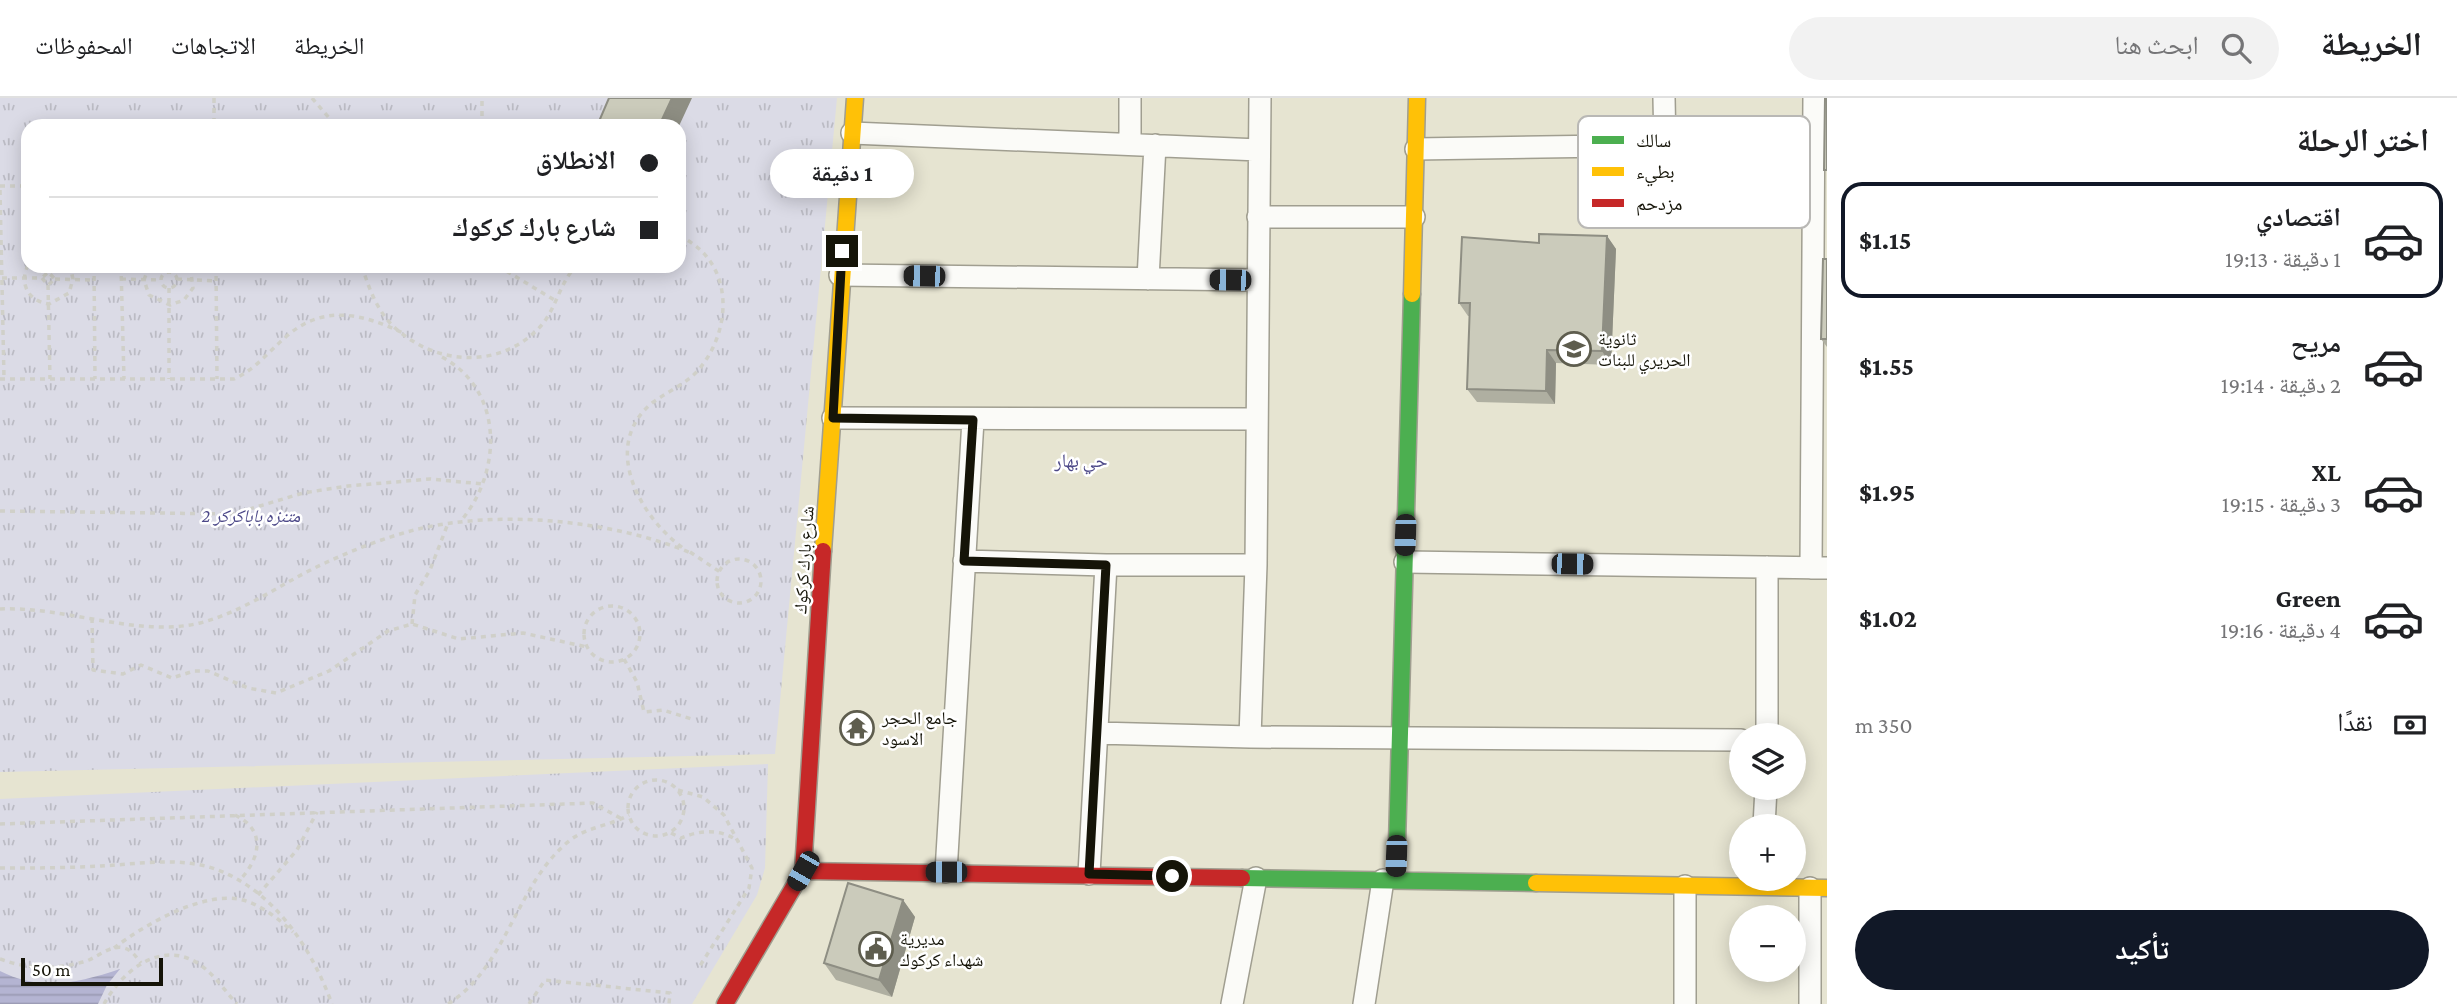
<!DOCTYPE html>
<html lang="ar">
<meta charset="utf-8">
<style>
body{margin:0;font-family:"Crimson Pro","Noto Naskh Arabic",serif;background:#f2f2f2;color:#202124;direction:rtl;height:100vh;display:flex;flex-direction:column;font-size:26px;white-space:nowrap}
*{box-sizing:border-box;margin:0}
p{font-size:23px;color:#757577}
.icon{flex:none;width:38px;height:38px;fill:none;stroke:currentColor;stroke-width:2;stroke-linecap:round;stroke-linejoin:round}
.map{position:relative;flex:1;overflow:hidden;direction:ltr}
.details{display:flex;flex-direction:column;background:#fff;width:630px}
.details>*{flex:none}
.top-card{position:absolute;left:21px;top:21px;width:665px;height:154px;border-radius:21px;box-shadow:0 4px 18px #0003;direction:rtl;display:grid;align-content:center;height:154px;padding:0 28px;background:#fff}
.controls{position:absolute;left:1729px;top:625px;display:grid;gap:14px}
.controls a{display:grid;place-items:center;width:77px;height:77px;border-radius:50%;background:#fff;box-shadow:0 4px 18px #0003;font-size:35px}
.scale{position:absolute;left:21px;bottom:18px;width:142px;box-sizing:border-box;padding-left:7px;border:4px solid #151408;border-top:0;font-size:19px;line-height:24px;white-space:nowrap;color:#151408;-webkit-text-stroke:5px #fff;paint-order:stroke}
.end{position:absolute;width:32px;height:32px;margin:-16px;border:9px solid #151408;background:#fff;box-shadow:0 0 0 4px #fff}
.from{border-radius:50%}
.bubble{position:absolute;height:49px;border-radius:24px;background:#fff;box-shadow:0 4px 18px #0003;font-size:23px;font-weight:700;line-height:49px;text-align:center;direction:rtl}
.car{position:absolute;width:21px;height:42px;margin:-21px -10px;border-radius:9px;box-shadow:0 0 5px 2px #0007;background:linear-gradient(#222 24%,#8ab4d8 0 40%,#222 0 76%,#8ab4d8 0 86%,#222 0)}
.top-card b{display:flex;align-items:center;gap:24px;height:66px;font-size:26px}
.top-card b+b{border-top:2px solid #e0e0e0}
.top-card i{width:18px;height:18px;background:#202124}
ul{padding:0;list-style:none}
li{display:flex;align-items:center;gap:21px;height:116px;margin:0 14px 10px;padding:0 14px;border:4px solid transparent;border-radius:21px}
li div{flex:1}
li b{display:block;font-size:26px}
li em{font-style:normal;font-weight:700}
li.selected{border-color:#111827}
li>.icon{width:63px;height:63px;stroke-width:1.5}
h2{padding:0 28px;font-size:32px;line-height:84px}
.pay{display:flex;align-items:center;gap:18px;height:77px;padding:0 28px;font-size:26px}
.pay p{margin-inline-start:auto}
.primary-button{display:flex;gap:14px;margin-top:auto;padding:14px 28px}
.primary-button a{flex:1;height:80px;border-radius:42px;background:#111827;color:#fff;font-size:28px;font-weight:700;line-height:80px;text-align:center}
header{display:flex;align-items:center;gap:42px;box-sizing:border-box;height:98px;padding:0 35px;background:#fff;border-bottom:2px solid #e0e0e0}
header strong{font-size:33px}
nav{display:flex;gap:38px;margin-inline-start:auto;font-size:24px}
.search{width:490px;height:63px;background:#f2f2f2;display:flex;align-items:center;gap:18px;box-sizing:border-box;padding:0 24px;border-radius:38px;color:#757577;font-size:26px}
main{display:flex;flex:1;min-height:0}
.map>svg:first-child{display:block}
</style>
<header>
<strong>الخريطة</strong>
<div class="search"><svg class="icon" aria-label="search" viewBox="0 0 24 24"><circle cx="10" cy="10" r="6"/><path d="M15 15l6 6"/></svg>ابحث هنا</div>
<nav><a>الخريطة</a><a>الاتجاهات</a><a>المحفوظات</a></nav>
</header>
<main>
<section class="details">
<h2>اختر الرحلة</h2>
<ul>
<li class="selected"><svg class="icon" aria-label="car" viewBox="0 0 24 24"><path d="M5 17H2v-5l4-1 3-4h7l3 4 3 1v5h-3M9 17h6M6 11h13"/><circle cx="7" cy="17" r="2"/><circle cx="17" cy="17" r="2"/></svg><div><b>اقتصادي</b><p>1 دقيقة · 19:13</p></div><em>$1.15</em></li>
<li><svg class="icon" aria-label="car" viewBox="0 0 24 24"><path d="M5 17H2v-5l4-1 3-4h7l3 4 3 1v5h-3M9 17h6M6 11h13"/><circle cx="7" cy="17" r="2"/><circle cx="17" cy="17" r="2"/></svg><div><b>مريح</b><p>2 دقيقة · 19:14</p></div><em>$1.55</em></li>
<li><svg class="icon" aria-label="car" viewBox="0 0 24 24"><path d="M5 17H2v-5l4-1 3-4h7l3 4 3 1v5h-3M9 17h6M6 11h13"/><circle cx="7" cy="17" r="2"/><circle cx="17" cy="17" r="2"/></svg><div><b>XL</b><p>3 دقيقة · 19:15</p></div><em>$1.95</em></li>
<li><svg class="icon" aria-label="car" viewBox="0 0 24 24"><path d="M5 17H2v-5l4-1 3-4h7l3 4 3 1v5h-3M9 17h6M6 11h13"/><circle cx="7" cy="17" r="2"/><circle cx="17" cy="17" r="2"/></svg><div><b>Green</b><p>4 دقيقة · 19:16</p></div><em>$1.02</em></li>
</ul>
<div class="pay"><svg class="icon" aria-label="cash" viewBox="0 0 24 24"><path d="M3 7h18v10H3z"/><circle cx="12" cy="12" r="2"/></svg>نقدًا<p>350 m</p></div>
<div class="primary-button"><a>تأكيد</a></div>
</section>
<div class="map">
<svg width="1827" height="906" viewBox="0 0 1827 906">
<defs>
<pattern id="park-tufts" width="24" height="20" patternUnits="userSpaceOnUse" patternTransform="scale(1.75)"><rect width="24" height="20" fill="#dbdbe6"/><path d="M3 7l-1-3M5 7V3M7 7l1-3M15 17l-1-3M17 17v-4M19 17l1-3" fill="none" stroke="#bbbbc4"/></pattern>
<pattern id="water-rules" width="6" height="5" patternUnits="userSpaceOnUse" patternTransform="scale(1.75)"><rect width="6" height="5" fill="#b4b4d2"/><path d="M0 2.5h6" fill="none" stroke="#9a9ab3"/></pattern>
</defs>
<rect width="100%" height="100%" fill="#e6e4d1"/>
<!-- park -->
<path fill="url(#park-tufts)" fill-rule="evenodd" d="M0 0H837L775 656 0 674ZM28 28H679V168H28Z
M768 666 765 770 757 797 692 906H0V701Z"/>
<!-- water -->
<path fill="url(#water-rules)" d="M120 871 107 887 98 906H0V873C41 894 78 885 120 871Z"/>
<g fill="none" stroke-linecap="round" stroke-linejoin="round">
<!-- street casing -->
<g stroke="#a09e90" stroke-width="24">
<path id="street" d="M1130 0V46
M1664 0 1665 48
M852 35 1259 52
M1416 51 1813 45
M1258 119H1414
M840 177 1257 182
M1148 181 1155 47
M833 320 1255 321
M964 463 1106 467
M1405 464 1827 470
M1811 470 1814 0
M1097 635 1250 639 1741 642
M1767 637V469
M1250 639 1256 467 1260 0
M1764 728 1766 690
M946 774 973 322
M1089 776 1106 467H1256
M1810 790V906
M1232 906 1256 780
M1364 906 1383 782
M1685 906V788"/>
</g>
<!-- fast casing -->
<g stroke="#a09e90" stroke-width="19">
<path id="fast" d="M1242 780 1536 785
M1396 782 1412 196"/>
</g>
<!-- slow casing -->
<g stroke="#a09e90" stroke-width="19">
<path id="slow" d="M1412 196 1417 0
M823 453 855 0
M1536 785 1827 790"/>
</g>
<!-- jam casing -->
<g stroke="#a09e90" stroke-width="19">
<path id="jam" d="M803 773 1242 780
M725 906 803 773 823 453"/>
</g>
<!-- path -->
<path stroke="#d0d0c9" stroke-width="3.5" stroke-dasharray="5 5" stroke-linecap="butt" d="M214 0V28
M312 0 336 28
M482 28V0
M0 88H28
M0 92 4 280
M679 138C733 162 734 228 700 270 687 286 668 293 652 305 600 348 640 419 683 450
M28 167C19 186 28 203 49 206L69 195 73 181 70 168
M94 168 95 281
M121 168 124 281
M149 168 144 182 149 197 170 207 184 202 193 190 190 168
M216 168 217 281
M362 168C368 188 376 210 391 226 431 266 495 273 537 232 556 214 558 187 576 168
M498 168 556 203
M161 182a8 8 0 1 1 16 0a8 8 0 1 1-16 0Z
M2 180H42L48 187 55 181 48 174 42 180
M55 181 94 182
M121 181 161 182
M177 181 216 183
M48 187 50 281
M169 190V281
M442 259C505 293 502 375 460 424
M0 281H234C256 271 269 253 288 237 325 206 363 216 403 235
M0 413 233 416 303 395 348 388 430 381 483 386
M690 454 720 474
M717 483a22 22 0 1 1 44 0a22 22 0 1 1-44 0Z
M584 536a28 28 0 1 1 56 0a28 28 0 1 1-56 0Z
M0 511C65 508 138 540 200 525 246 513 283 484 325 465 353 452 384 440 414 432 498 411 612 422 691 455
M92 520 93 572 123 576 141 567 172 580 194 573H208L248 590 276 595 329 573 388 533 412 526 459 541 523 535 587 549
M412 526 415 497 430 472 447 428
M624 561 637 584 644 614 663 612 695 622
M628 710a28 28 0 1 1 56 0a28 28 0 1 1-56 0Z
M678 692 703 699 724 717 752 770 749 790 698 871
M235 717C268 733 259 762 239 783
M0 726 593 705 622 721
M671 735 681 740C700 732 722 730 739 744
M0 770C34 770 68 770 101 768 139 766 181 758 218 772 275 794 312 851 332 906
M258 797 297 752 317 714
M114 850C144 827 204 792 243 802 261 807 280 822 293 834
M0 861C27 871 54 872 83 864 96 861 110 846 124 850 132 852 136 859 141 865
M104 906C122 873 161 841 199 866 215 877 224 892 237 906
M448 906C507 869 516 786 569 743 586 729 610 728 629 717
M529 906 545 882 670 895 669 906"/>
<!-- street -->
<use href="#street" stroke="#fbfbf8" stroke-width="21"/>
<!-- fast -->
<use href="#fast" stroke="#4caf50" stroke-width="16"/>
<!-- slow -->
<use href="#slow" stroke="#ffc107" stroke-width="16"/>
<!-- jam -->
<use href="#jam" stroke="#c62828" stroke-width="16"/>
</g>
<!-- wall -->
<path fill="#afafa1" d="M1607 138 1616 151 1611 267 1556 265 1555 306 1477 304 1467 291 1470 218H1468L1459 205 1539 145Z
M1827 161V249L1821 241Z
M903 802 915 819 892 899 836 882 824 865Z"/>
<!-- shaded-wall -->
<path fill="#8e8e83" d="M672 0H692L679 28H659Z
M1607 138 1616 151 1611 267 1602 253Z
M1547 252 1556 265 1555 306 1546 293Z
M903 802 915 819 892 899 879 882Z"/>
<!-- building -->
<path fill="#cbcbbb" stroke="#8e8e83" stroke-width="2" d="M609 0H672L659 28H597Z
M1825 0H1827V72H1824Z
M1539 136 1607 138 1602 253 1547 252 1546 293 1467 291 1470 205H1459L1462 139 1539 145Z
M1823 161H1827V241H1821Z
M848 785 903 802 879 882 824 865Z"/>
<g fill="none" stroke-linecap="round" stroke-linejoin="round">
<!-- route -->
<path stroke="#151408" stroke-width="9" d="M842 153 833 320 973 322 964 463 1106 467 1089 776 1172 778"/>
</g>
<!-- icons -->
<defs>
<g id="school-ring" transform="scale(1.75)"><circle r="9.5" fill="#fff" stroke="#5e5d4e" stroke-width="1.5"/><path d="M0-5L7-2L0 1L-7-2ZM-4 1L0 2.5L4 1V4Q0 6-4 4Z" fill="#5e5d4e"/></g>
<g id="temple-ring" transform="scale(1.75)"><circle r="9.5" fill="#fff" stroke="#5e5d4e" stroke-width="1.5"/><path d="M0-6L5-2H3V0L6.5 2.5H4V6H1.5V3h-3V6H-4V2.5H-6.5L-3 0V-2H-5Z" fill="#5e5d4e"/></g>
<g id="civic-ring" transform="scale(1.75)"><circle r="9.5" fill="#fff" stroke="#5e5d4e" stroke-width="1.5"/><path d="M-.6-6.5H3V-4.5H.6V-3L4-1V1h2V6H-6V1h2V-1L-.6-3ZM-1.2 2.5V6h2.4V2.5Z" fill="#5e5d4e"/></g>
</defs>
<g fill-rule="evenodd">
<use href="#school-ring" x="1574" y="251"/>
<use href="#temple-ring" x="857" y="630"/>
<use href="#civic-ring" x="876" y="851"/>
</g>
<g text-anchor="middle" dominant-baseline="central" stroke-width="5" stroke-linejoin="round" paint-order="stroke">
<!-- poi labels -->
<g font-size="18" fill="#151408" stroke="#fff" text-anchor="start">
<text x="1598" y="241">ثانوية<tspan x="1598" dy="21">الحريري للبنات</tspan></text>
<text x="882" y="620">جامع الحجر<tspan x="882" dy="21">الاسود</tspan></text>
<text x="900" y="841">مديرية<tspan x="900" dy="21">شهداء كركوك</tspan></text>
</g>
<!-- park labels -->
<g font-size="18" font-style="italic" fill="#4c4888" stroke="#fff">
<text x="251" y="418">متنزه باباكركر 2</text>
</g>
<!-- street labels -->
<g font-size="18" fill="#151408" stroke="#fff">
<text transform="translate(804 462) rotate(-86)">شارع بارك كركوك</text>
</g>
<!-- neighbourhood labels -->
<g font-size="19" fill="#4d4988" stroke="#fff">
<text x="1081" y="362">حي بهار</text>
</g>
</g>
<!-- legend -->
<rect x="1578" y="18" width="232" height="112" rx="10" fill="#fff" stroke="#b9b8b5" stroke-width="2"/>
<rect x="1592" y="38" width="32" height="8" fill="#4caf50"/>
<rect x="1592" y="69" width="32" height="9" fill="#ffc107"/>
<rect x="1592" y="101" width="32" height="8" fill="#c62828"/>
<g font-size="19" fill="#151408">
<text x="1636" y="49">سالك</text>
<text x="1636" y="80">بطيء</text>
<text x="1636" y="112">مزدحم</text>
</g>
</svg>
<div class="controls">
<a><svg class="icon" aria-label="layers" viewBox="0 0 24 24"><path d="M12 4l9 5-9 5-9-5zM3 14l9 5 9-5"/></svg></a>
<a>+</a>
<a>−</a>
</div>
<div class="scale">50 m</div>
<i class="end from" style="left:1172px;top:778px"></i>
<i class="end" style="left:842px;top:153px"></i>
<div class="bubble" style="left:770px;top:51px;width:144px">1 دقيقة</div>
<i class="car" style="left:924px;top:178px;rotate:271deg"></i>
<i class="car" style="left:1230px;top:182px;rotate:271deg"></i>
<i class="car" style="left:1405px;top:437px;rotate:182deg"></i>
<i class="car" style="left:1572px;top:466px;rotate:91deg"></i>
<i class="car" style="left:1396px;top:758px;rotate:182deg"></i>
<i class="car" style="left:803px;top:773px;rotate:210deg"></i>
<i class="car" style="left:946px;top:774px;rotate:270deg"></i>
<div class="top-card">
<b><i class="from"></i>الانطلاق</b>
<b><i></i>شارع بارك كركوك</b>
</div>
</div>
</main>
